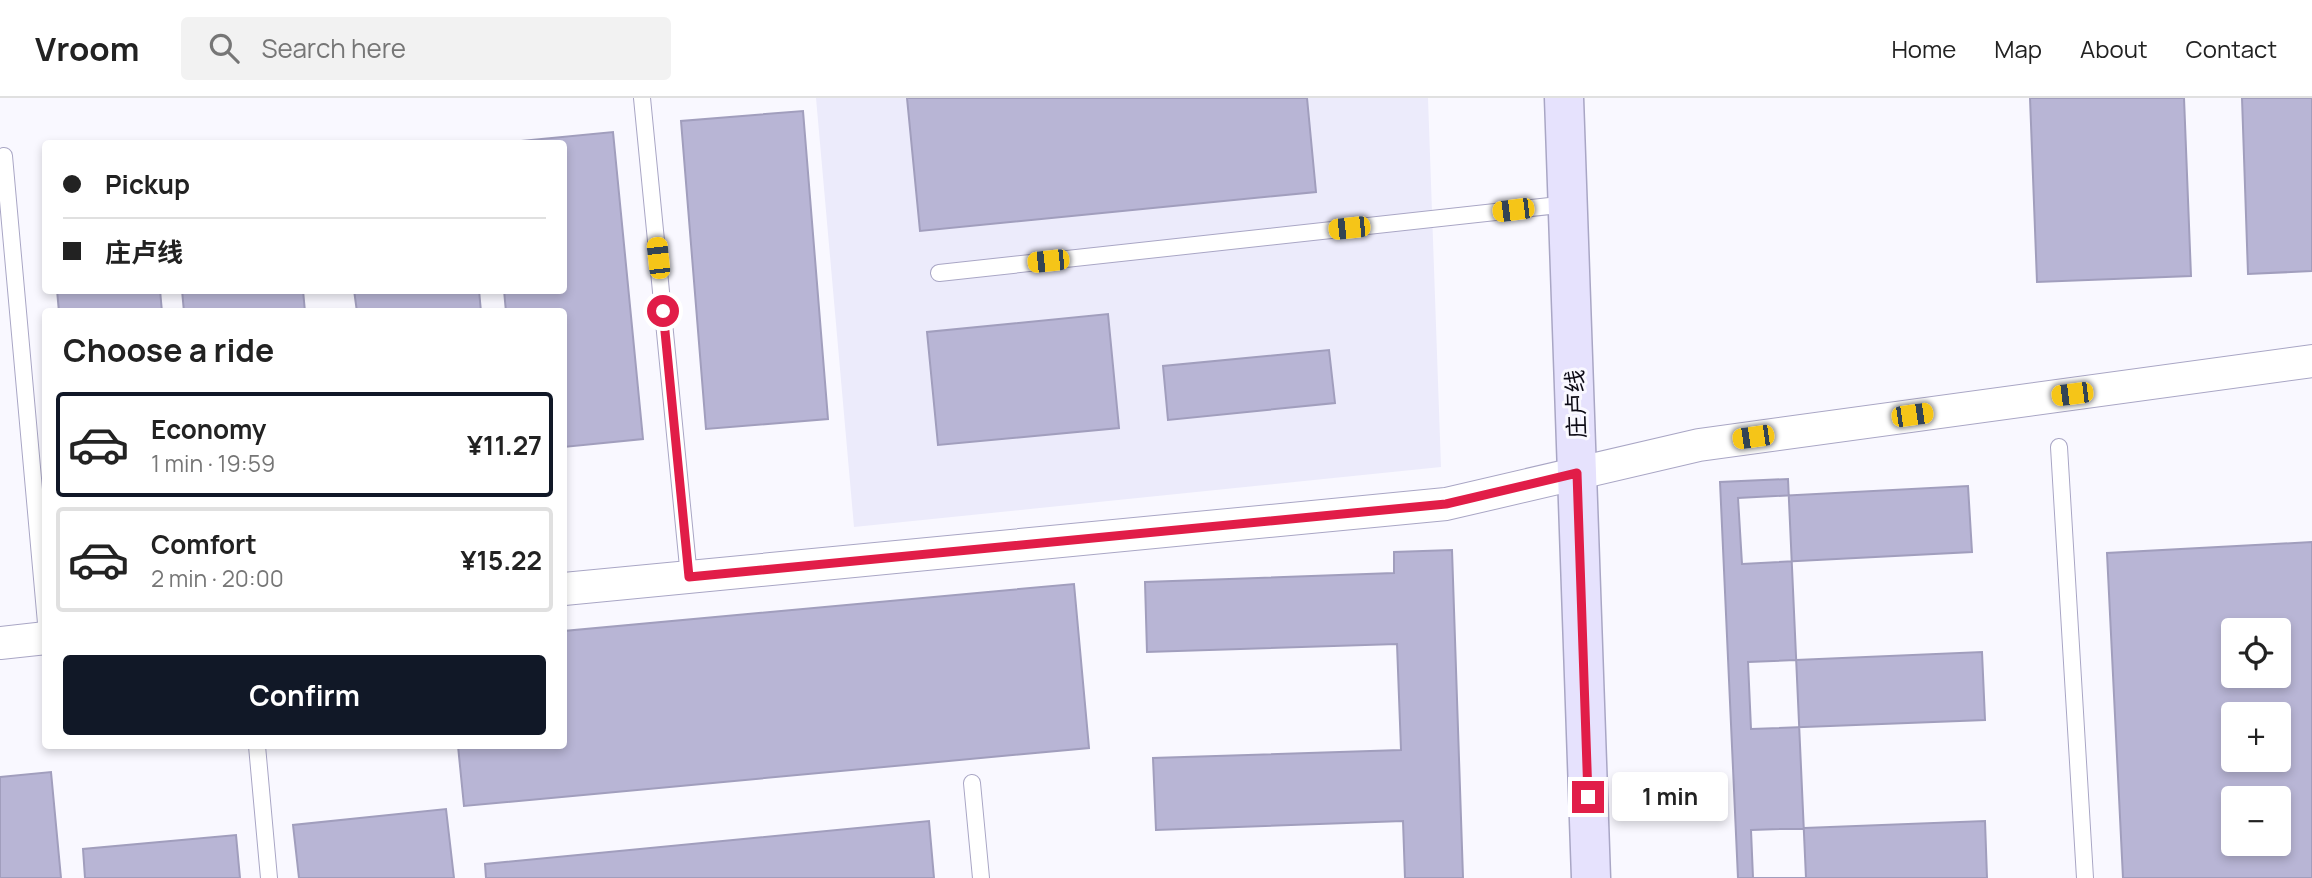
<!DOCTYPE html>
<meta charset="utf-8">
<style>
body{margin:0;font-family:Manrope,"Noto Sans SC",sans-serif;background:#f2f2f2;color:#222;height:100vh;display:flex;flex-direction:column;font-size:26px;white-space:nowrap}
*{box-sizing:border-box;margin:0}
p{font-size:23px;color:#767676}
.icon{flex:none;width:38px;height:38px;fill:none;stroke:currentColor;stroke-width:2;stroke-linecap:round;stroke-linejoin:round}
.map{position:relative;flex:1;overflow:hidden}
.drawer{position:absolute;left:42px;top:210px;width:525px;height:441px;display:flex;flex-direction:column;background:#fff;border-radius:7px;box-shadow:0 4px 10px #0003}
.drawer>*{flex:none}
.top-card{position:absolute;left:42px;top:42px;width:525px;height:154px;border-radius:7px;box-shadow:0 4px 10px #0003;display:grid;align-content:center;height:154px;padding:0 21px;background:#fff}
.controls{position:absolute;left:2221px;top:520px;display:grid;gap:14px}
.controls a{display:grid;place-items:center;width:70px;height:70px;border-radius:7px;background:#fff;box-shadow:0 4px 10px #0003;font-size:35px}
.end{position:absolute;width:32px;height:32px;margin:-16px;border:9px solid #e11d48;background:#fff;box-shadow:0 0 0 4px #fff}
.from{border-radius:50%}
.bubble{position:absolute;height:49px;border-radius:7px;background:#fff;box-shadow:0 4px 10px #0003;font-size:23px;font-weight:700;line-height:49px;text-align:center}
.car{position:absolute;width:21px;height:42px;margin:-21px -10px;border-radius:9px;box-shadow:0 0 5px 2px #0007;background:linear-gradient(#f5c518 24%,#345 0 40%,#f5c518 0 76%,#345 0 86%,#f5c518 0)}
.top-card b{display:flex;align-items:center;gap:24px;height:66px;font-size:26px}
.top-card b+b{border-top:2px solid #e0e0e0}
.top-card i{width:18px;height:18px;background:#222}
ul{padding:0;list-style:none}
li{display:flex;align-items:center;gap:21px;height:105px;margin:0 14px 10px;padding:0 7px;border:4px solid #e0e0e0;border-radius:7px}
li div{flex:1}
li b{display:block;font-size:26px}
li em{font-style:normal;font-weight:700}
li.selected{border-color:#111827}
li>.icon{width:63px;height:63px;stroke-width:1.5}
h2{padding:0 21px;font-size:32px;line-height:84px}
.cta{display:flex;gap:14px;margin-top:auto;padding:14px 21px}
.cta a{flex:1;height:80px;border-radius:7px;background:#111827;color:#fff;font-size:28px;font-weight:700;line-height:80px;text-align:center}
header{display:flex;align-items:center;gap:42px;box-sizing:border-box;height:98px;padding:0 35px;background:#fff;border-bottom:2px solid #e0e0e0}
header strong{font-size:33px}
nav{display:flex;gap:38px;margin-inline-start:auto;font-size:24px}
.search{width:490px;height:63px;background:#f2f2f2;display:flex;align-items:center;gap:18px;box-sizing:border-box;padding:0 24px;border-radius:7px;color:#767676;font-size:26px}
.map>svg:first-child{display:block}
</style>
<header>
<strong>Vroom</strong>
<div class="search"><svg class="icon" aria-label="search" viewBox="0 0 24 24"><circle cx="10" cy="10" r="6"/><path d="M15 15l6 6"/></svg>Search here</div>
<nav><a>Home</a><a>Map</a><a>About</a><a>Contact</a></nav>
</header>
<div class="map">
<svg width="2312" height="780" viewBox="0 0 2312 780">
<rect width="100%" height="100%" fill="#f9f8ff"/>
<!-- built -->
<path fill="#ecebfb" d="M816 0H1428L1441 369 854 429Z"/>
<!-- building -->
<path fill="#b8b5d5" stroke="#a19ebd" stroke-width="2" fill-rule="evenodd" d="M907 0H1307L1316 94 920 133Z
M2030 0H2184L2191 178 2037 184Z
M2242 0H2312V173L2248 176Z
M803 13 828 321 706 331 681 23Z
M613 34 643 341 564 349V214H506L504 192H564V46H490Z
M57 192H160L162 214H59Z
M182 192H303L305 214H184Z
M354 192H479L481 214H357Z
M1108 216 1119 330 938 347 927 234Z
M1329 252 1335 305 1168 322 1163 268Z
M1788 381 1806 780H1738L1720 384Z
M1968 388 1972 454 1742 466 1738 400Z
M2312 444V780H2123L2107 455ZM2233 532H2278V578H2233ZM2233 616H2278V662H2233ZM2233 700H2278V746H2233Z
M1452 452 1463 780H1405L1403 723 1156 732 1153 660 1401 652 1397 546 1147 554 1145 484 1394 475V454Z
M1074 486 1089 650 464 708 458 648H564V533Z
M1982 554 1985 622 1751 631 1748 564Z
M51 674 61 780H0V679Z
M446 711 454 780H299L293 727Z
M929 723 934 780H486L485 766Z
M1985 723 1987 780H1753L1751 732Z
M236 737 240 780H85L83 751Z"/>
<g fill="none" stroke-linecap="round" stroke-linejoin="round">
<!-- service casing -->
<g stroke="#a9a6c5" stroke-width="18">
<path id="service" d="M642 0 689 479
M4 58 46 525
M939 175 1568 106
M2059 349 2085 780
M257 648 269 780
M972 685 981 780"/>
</g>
<!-- minor casing -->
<g stroke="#a9a6c5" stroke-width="34">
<path id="minor" d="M564 491 1446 406 1699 347 2312 263
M0 545 46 540"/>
</g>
<!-- secondary casing -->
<g stroke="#a9a6c5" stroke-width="41">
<path id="secondary" d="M1564 0 1591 780"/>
</g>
<!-- service -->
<use href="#service" stroke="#fff" stroke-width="16"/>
<!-- minor -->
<use href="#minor" stroke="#fff" stroke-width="32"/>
<!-- secondary -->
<use href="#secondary" stroke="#e6e2fd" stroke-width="38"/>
</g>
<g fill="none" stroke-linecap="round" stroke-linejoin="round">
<!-- route -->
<path stroke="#e11d48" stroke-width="9" d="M663 213 689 479 1446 406 1577 375 1588 699"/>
</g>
<g text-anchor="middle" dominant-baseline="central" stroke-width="6" stroke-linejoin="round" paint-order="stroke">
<!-- street labels -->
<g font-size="23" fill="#0c0a15" stroke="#f9f8ff">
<text transform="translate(1575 306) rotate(-92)">庄卢线</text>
</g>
</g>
</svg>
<div class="controls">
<a><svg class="icon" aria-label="locate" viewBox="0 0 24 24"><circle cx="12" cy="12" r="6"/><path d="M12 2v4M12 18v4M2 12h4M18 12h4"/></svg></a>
<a>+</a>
<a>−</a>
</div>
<i class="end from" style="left:663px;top:213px"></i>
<i class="end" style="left:1588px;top:699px"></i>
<div class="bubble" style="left:1612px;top:674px;width:116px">1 min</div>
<i class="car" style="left:1513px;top:112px;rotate:263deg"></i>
<i class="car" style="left:1349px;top:130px;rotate:264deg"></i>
<i class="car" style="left:658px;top:160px;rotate:354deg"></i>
<i class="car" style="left:1048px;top:163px;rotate:264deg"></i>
<i class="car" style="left:2072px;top:296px;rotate:263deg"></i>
<i class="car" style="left:1912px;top:317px;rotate:82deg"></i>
<i class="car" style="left:1753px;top:339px;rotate:262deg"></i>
<div class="top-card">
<b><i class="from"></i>Pickup</b>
<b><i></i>庄卢线</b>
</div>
<section class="drawer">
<h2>Choose a ride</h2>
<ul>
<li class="selected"><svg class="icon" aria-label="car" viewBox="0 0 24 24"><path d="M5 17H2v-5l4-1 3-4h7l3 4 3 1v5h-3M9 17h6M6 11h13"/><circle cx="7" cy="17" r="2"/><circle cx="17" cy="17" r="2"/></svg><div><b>Economy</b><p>1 min · 19:59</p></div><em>¥11.27</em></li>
<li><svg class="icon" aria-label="car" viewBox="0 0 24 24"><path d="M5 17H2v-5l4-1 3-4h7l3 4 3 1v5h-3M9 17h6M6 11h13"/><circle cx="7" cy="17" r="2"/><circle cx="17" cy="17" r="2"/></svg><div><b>Comfort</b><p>2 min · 20:00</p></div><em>¥15.22</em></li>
</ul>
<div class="cta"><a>Confirm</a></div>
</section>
</div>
